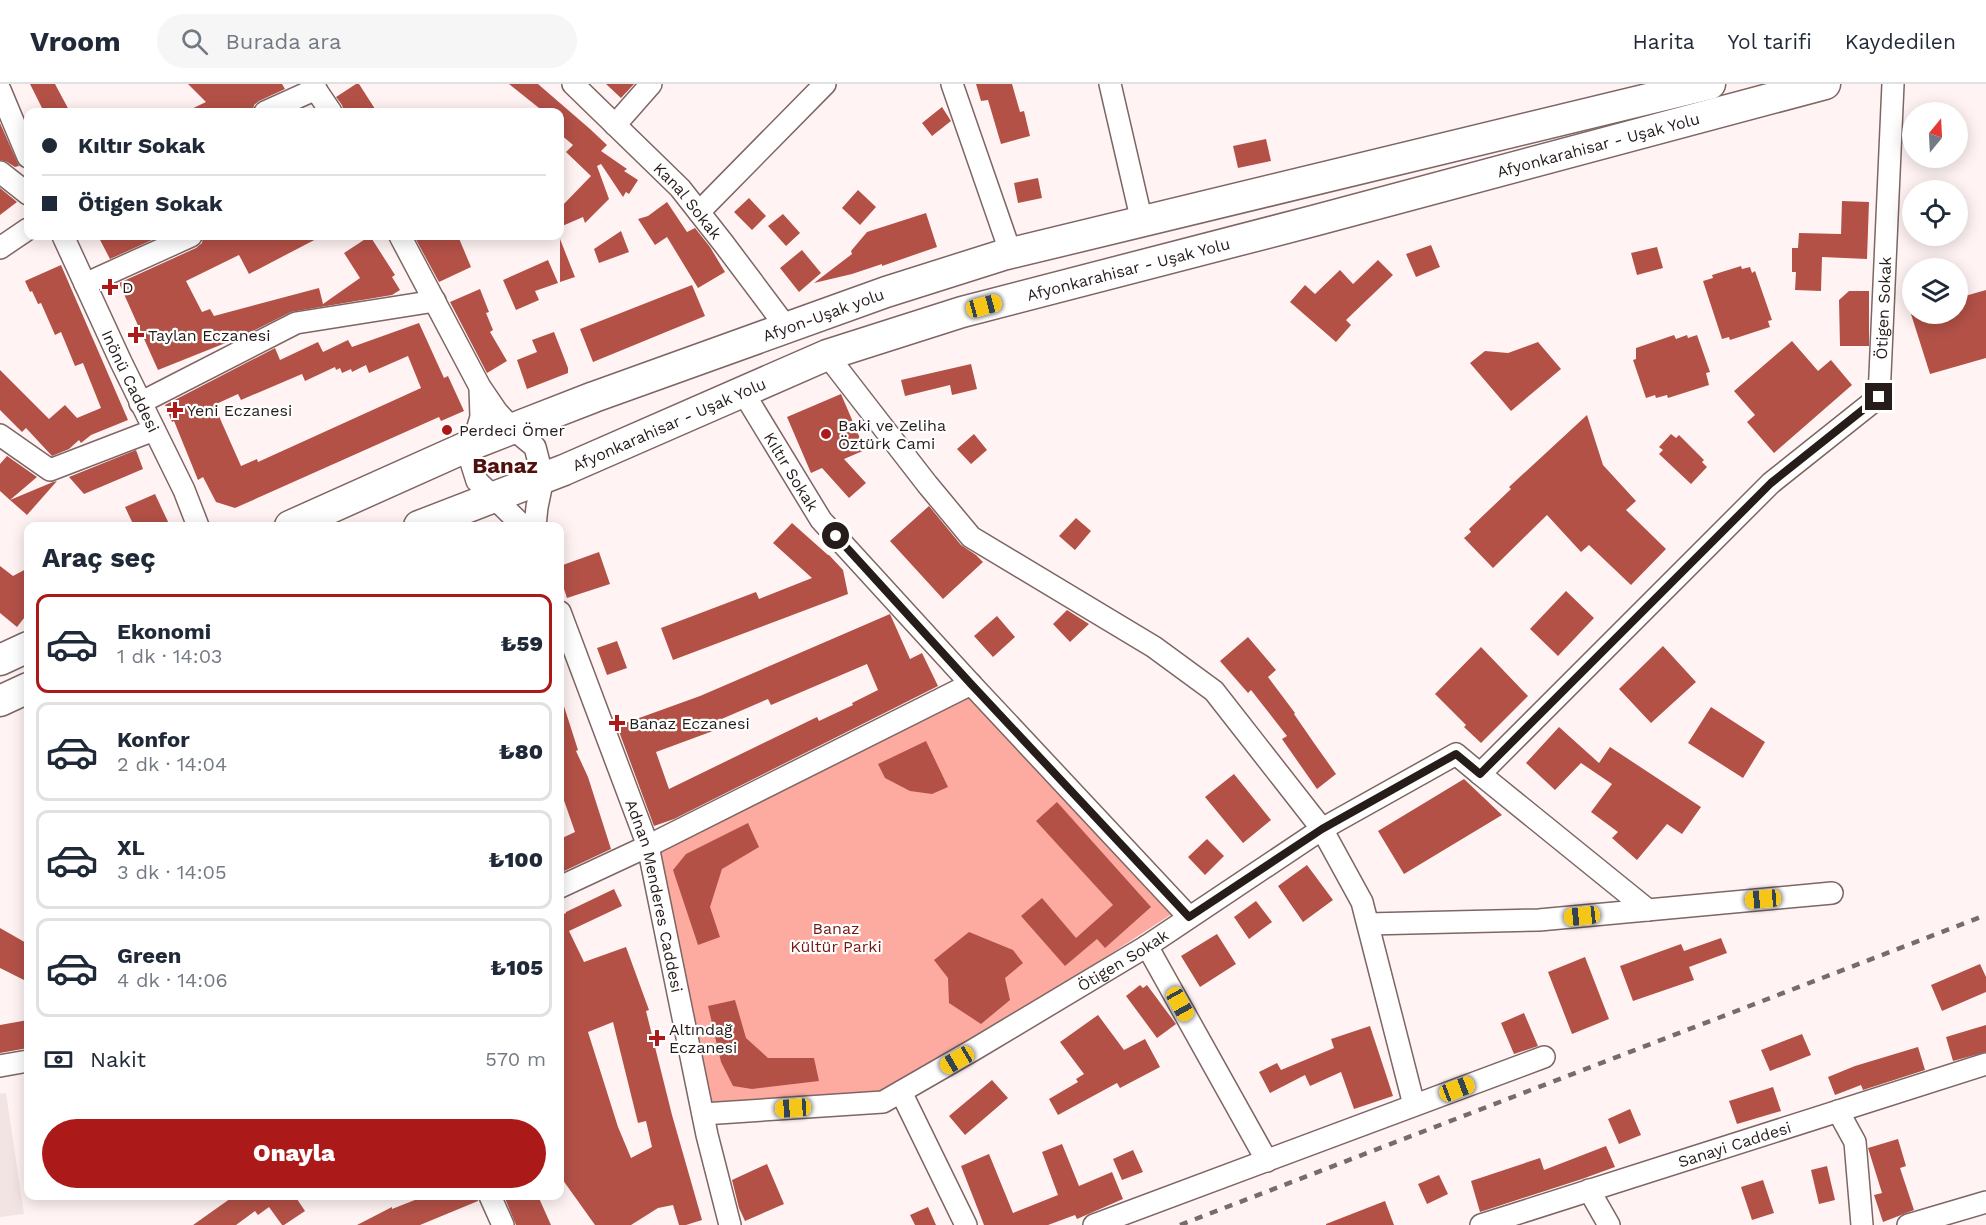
<!DOCTYPE html>
<html lang="tr">
<meta charset="utf-8">
<style>
body{margin:0;font-family:"Work Sans",sans-serif;background:#f6f6f7;color:#1f2937;height:100vh;display:flex;flex-direction:column;font-size:22px;white-space:nowrap}
*{box-sizing:border-box;margin:0}
p{font-size:20px;color:#747a83}
.icon{flex:none;width:33px;height:33px;fill:none;stroke:currentColor;stroke-width:2;stroke-linecap:round;stroke-linejoin:round}
.map{position:relative;flex:1;overflow:hidden}
.drawer{position:absolute;left:24px;top:438px;width:540px;height:678px;display:flex;flex-direction:column;background:#fff;border-radius:12px;box-shadow:0 3px 15px #0003}
.drawer>*{flex:none}
.top-card{position:absolute;left:24px;top:24px;width:540px;height:132px;border-radius:12px;box-shadow:0 3px 15px #0003;display:grid;align-content:center;height:132px;padding:0 18px;background:#fff}
.needle{width:39px;rotate:18deg}
.controls{position:absolute;left:1902px;top:18px;display:grid;gap:12px}
.controls a{display:grid;place-items:center;width:66px;height:66px;border-radius:50%;background:#fff;box-shadow:0 3px 15px #0003;font-size:30px}
.end{position:absolute;width:27px;height:27px;margin:-14px;border:8px solid #261d1b;background:#fff;box-shadow:0 0 0 3px #fff}
.from{border-radius:50%}
.car{position:absolute;width:18px;height:36px;margin:-18px -9px;border-radius:8px;box-shadow:0 0 4px 2px #0007;background:linear-gradient(#f5c518 24%,#345 0 40%,#f5c518 0 76%,#345 0 86%,#f5c518 0)}
.top-card b{display:flex;align-items:center;gap:21px;height:57px;font-size:22px}
.top-card b+b{border-top:2px solid #e0e1e3}
.top-card i{width:15px;height:15px;background:#1f2937}
ul{padding:0;list-style:none}
li{display:flex;align-items:center;gap:18px;height:99px;margin:0 12px 9px;padding:0 6px;border:3px solid #e0e1e3;border-radius:12px}
li div{flex:1}
li b{display:block;font-size:22px}
li em{font-style:normal;font-weight:800}
li.on{border-color:#ab1918}
li>.icon{width:54px;height:54px;stroke-width:1.5}
h2{padding:0 18px;font-size:27px;line-height:72px}
.pay{display:flex;align-items:center;gap:15px;height:66px;padding:0 18px;font-size:22px}
.pay p{margin-inline-start:auto}
.button{display:flex;gap:12px;margin-top:auto;padding:12px 18px}
.button a{flex:1;height:69px;border-radius:36px;background:#ab1918;color:#fff;font-size:24px;font-weight:800;line-height:69px;text-align:center}
header{display:flex;align-items:center;gap:36px;box-sizing:border-box;height:84px;padding:0 30px;background:#fff;border-bottom:2px solid #e0e1e3}
header strong{font-size:28px}
nav{display:flex;gap:33px;margin-inline-start:auto;font-size:21px}
.search{width:420px;height:54px;background:#f6f6f7;display:flex;align-items:center;gap:15px;box-sizing:border-box;padding:0 21px;border-radius:33px;color:#747a83;font-size:22px}
.map>svg:first-child{display:block}
</style>
<header>
<strong>Vroom</strong>
<div class="search"><svg class="icon" aria-label="search" viewBox="0 0 24 24"><circle cx="10" cy="10" r="6"/><path d="M15 15l6 6"/></svg>Burada ara</div>
<nav><a>Harita</a><a>Yol tarifi</a><a>Kaydedilen</a></nav>
</header>
<div class="map">
<svg width="1986" height="1141" viewBox="0 0 1986 1141">
<rect width="100%" height="100%" fill="#fff4f3"/>
<!-- built -->
<path fill="#f2e4e2" d="M6 1009 24 1130 0 1133V1010Z"/>
<!-- green -->
<path fill="#fdaba0" d="M974 603 1181 824 883 1018 703 1030 648 762Z"/>
<!-- building -->
<path fill="#b35147" fill-rule="evenodd" d="M30 0H55L70 28H44Z
M188 0H282L285 5 259 17 254 21 253 28H185L206 18Z
M356 0H359L377 28H344L342 21 336 13Z
M509 0H538L590 45 607 61 601 67 627 85 624 87 638 96 629 110 626 108 623 113 601 80 597 82 609 115 585 139 583 133 560 143V124L591 92 566 68 573 61 560 50V28H544Z
M606 0H634L621 14Z
M976 0H1012L1020 28 1024 27 1030 52 1001 60 988 16 981 17Z
M942 23 951 37 932 52 922 39Z
M0 39 19 82 15 83 7 78 0 76Z
M1266 55 1271 77 1238 84 1233 62Z
M1038 94 1042 114 1018 119 1014 99Z
M0 104 17 118 0 131Z
M858 106 876 123 860 141 842 124Z
M749 114 766 132 752 146 734 128Z
M1842 117 1869 118 1867 175 1822 173 1821 207 1795 206 1796 188H1792V164H1798L1799 149 1841 150Z
M667 118 687 148 695 144 710 163 725 188 698 204 667 153 655 161 638 135 648 132Z
M926 129 937 163 882 182V180L852 190 814 199 852 170 851 167 867 148Z
M783 130 800 149 786 162 768 142Z
M621 147 629 168 599 179 594 165Z
M98 152H161L110 175Z
M203 152H322L249 190 239 171 186 197 202 228 210 225 214 232 319 204 323 220 360 194 344 169 370 152 395 191 392 193 400 206 392 211 291 228 243 252 158 286 119 199 196 164 202 159Z
M414 152H458L471 183 439 198Z
M560 155 575 193 560 198Z
M1431 161 1440 183 1416 193 1406 170Z
M1657 163 1663 184 1637 191 1631 169Z
M802 166 821 189 799 208 780 184Z
M548 176 558 199 535 207 539 216 516 226 503 196Z
M1378 176 1393 191 1346 236 1351 241 1336 258 1290 218 1305 201 1315 210 1340 186 1353 200Z
M61 181 128 336 91 351 81 359 79 356 69 365 52 372 26 344 22 348 0 326V286L49 335 65 321 77 334 101 324 83 279 75 282 61 248 55 251 41 219 38 220 32 207 30 208 25 197Z
M1741 182 1742 185 1750 183 1752 189 1755 187 1772 236 1768 237 1770 243 1730 256 1729 253 1722 255 1703 197 1713 194 1712 191Z
M692 201 705 232 593 278 580 245Z
M480 205 489 228 486 229 493 246 490 248 507 277 487 289 450 218Z
M1986 206V274L1930 290 1911 230H1958V214Z
M1849 207H1869V262H1840L1839 216Z
M419 239 444 294 448 292 464 327 441 337 439 333 235 424 216 418 203 393 198 396 174 337 172 338 165 321 275 264 280 276 318 258 323 268 348 256 352 263ZM408 272 421 304 258 378 257 375 241 382 214 321 238 310 241 316 302 290 305 297 335 283 336 286 340 284 342 289 351 285 352 288 366 281 369 289Z
M554 248 568 284V289L527 305 517 276 537 268 532 256Z
M1674 251 1676 255 1687 251 1688 254 1697 251 1710 288 1706 289 1709 301 1668 314 1667 311 1656 314 1655 311 1646 314 1633 276 1636 275V264Z
M1792 257 1818 287 1831 276 1852 301 1774 369 1747 338 1755 331 1734 307Z
M1538 258 1561 285 1511 327 1470 279 1485 267 1508 269Z
M971 280 977 305 952 311 950 301 905 312 901 296Z
M841 310 865 366 844 375 866 399 849 414 822 384 811 389 787 333Z
M1587 331 1603 381 1636 417 1626 426 1666 465 1631 501 1589 461 1581 468 1547 431 1493 484 1464 454 1471 448 1469 445 1511 405 1509 403Z
M974 350 987 366 971 380 957 365Z
M1671 350 1676 354 1679 351 1704 376 1702 378 1707 383 1691 400 1659 370 1663 366 1659 363Z
M136 366 143 385 84 410 69 393Z
M7 372 37 393 10 416 0 407V380Z
M57 397 27 431 10 416 53 398Z
M155 410 170 442H134L125 423Z
M929 422 961 461 976 471 983 478 943 515 890 457Z
M1076 434 1091 447 1075 466 1059 452Z
M792 439 828 471H829L843 486 848 510 673 576 661 544 756 508 759 515 812 494 773 459Z
M599 468 610 500 567 514 560 493V482Z
M0 482 13 492 28 484V529L17 543 0 529Z
M1566 507 1594 534 1558 572 1530 545Z
M1067 526 1089 540 1070 558 1053 540Z
M890 530 910 575 922 569 938 602 674 735 654 742 617 642 700 612ZM867 580 878 606 852 619 853 621 819 637 817 633 669 705 656 668 713 647 710 640 768 615 771 621Z
M997 532 1015 553 993 573 974 552Z
M1248 553 1276 586 1268 593 1295 629 1294 630 1314 659 1336 690 1317 705 1282 655 1287 652 1251 606 1248 609 1220 577Z
M617 557 627 584 607 591 597 564Z
M1663 562 1696 598 1651 639 1619 605Z
M1481 563 1528 612 1481 659 1464 643 1466 641 1435 610Z
M562 616 578 666 576 667 588 693 611 765 560 789V755L575 748 560 705V617Z
M1711 623 1765 658 1743 694 1688 659Z
M1559 643 1599 679 1610 663 1701 723 1682 750 1667 740 1637 776 1612 754 1618 748 1591 728 1612 700 1581 679 1555 706 1526 679Z
M926 657 948 703 932 710 910 707 885 694 878 680Z
M1234 690 1271 736 1243 759 1205 713Z
M1464 695 1502 731 1404 790 1378 747Z
M1057 718 1151 823 1105 864 1097 855 1065 882 1021 832 1042 814 1076 854 1113 821 1036 737Z
M748 739 759 763 722 785 710 823 720 853 698 861 673 786 686 770Z
M1207 755 1224 772 1205 791 1188 773Z
M1307 781 1333 816 1303 838 1278 802Z
M614 805 622 822 569 847 584 878 626 863 649 926 646 927 672 1031 702 1136 686 1141H679L673 1121 658 1124 631 1141H595L560 1092V827L562 831 566 829V828ZM613 938 638 1039 646 1037 652 1063 631 1074 618 1043 588 948Z
M1256 817 1272 838 1249 855 1234 833Z
M0 844 28 860V898L0 884Z
M969 848 1013 866 1023 879 1005 894 1010 916 981 940 949 919 948 894 934 876Z
M1217 850 1236 880 1200 903 1181 872Z
M1721 854 1727 869 1689 883 1694 896 1633 917 1620 882 1681 860 1684 867Z
M1585 873 1609 935 1572 950 1548 888Z
M1980 880 1986 893V908L1942 927 1931 901Z
M1140 901 1143 904 1147 901 1176 940 1157 954 1126 912Z
M735 916 746 954 768 974H814L819 997 752 1005 733 1002 721 978 708 922Z
M1524 929 1538 962 1514 970 1501 939Z
M1098 931 1124 966 1145 955 1160 983 1120 1004 1117 999 1058 1031 1049 1015 1078 998 1076 995 1084 990 1060 958Z
M28 936V964L0 969V941Z
M1986 941V968L1953 977 1946 953Z
M1370 942 1393 1012 1354 1025 1341 988 1310 1002 1305 991 1270 1009 1259 988 1277 979 1281 986 1334 964 1331 955Z
M1802 950 1811 971 1770 987 1761 966Z
M1918 963 1925 986 1863 1006 1861 1001 1835 1011 1828 993 1855 982Z
M992 996 1008 1014 965 1051 949 1032Z
M1773 1003 1781 1027 1737 1040 1729 1017Z
M1630 1025 1641 1051 1619 1060 1608 1035Z
M1898 1055 1906 1082 1900 1084 1914 1126 1883 1138 1874 1111 1882 1109 1868 1064Z
M1062 1060 1079 1102 1112 1088 1123 1115 1077 1135 1075 1131 1048 1141H984L961 1082 989 1070 1013 1129 1058 1111 1042 1068Z
M1606 1062 1615 1083 1582 1095 1480 1128 1471 1097 1540 1074 1544 1086Z
M1133 1066 1143 1088 1122 1096 1113 1075Z
M767 1080 784 1120 745 1137 739 1124 732 1096Z
M1827 1082 1835 1116 1819 1120 1811 1086Z
M1439 1091 1448 1110 1427 1120 1418 1100Z
M1763 1096 1774 1129 1752 1136 1741 1103Z
M234 1112H295L305 1127 284 1141H282L269 1123 258 1131 255 1127 236 1141H193Z
M425 1112H477L478 1117 420 1141H357L392 1123V1125Z
M504 1112H538L551 1141H516Z
M1385 1117 1394 1141H1326V1140Z
M928 1123 936 1141H915L910 1131Z"/>
<g fill="none" stroke-linecap="round" stroke-linejoin="round">
<!-- minor casing -->
<g stroke="#7d6663" stroke-width="24">
<g id="minor">
<path d="M312 0 331 28"/>
<path id="s1" d="M573 0 680 104 724 160 787 244"/>
<path d="M952 0 1011 170"/>
<path d="M1110 0 1142 138"/>
<path d="M0 6 28 73"/>
<path d="M265 28 316 5"/>
<path d="M615 41 651 0"/>
<path d="M0 88 28 110"/>
<path d="M699 128 825 0"/>
<path id="s2" d="M63 152 121 278 184 406 198 442"/>
<path d="M400 152 480 303 497 328 512 344 535 363 543 394 537 423 535 442"/>
<path d="M0 164 28 145"/>
<path d="M85 200 191 152"/>
<path d="M827 271 927 400 971 453 1154 563 1214 607 1322 745 1362 818 1414 1021"/>
<path d="M480 304 481 333 473 360 471 378 477 397 523 442"/>
<path id="s3" d="M743 308 821 436 971 600 1189 833"/>
<path d="M140 319 296 239 435 217"/>
<path d="M0 351 50 386 154 346"/>
<path id="s4" d="M560 528 648 762 707 1051 730 1141"/>
<path d="M1480 690 1648 826"/>
<path d="M560 803 648 762 971 600"/>
<path d="M1368 840 1539 836 1832 809"/>
<path d="M1147 862 1267 1077"/>
<path d="M0 982 28 977"/>
<path d="M901 1008 966 1141"/>
<path d="M1838 1027 1855 1058 1862 1141"/>
<path id="s5" d="M703 1030 883 1018 975 965 1147 862 1322 745 1456 670 1480 690 1771 399 1879 313 1893 0"/>
<path d="M1589 1106 1609 1141"/>
<path d="M490 1112 503 1141"/>
<path d="M1094 1141 1544 973"/>
<path id="s6" d="M1481 1141 1986 980"/>
<path d="M1908 1141 1986 1118"/>
</g>
</g>
<!-- highway casing -->
<g stroke="#7d6663" stroke-width="33">
<g id="highway">
<path id="s7" d="M290 442 473 360 594 313 886 208 1003 171 1710 0"/>
<path id="s8" d="M419 442 564 386 827 271 962 228 1313 137 1825 0"/>
<path d="M0 576 28 563"/>
<path d="M0 617 28 604"/>
</g>
</g>
<!-- minor -->
<use href="#minor" stroke="#fff" stroke-width="21"/>
<!-- highway -->
<use href="#highway" stroke="#fff" stroke-width="30"/>
<!-- rail -->
<path stroke="#766c6b" stroke-width="4.5" stroke-dasharray="8 8" stroke-linecap="butt" d="M1180 1141 1986 831"/>
</g>
<g fill="none" stroke-linecap="round" stroke-linejoin="round">
<!-- route -->
<path stroke="#261d1b" stroke-width="8" d="M836 452 971 600 1189 833 1322 745 1456 670 1480 690 1771 399 1879 313"/>
</g>
<!-- markers -->
<g fill="#ab1918" stroke="#fff" stroke-width="2">
<path d="M107 194h6v6h6v6h-6v6h-6v-6h-6v-6h6z"/>
<path d="M133 242h6v6h6v6h-6v6h-6v-6h-6v-6h6z"/>
<path d="M172 317h6v6h6v6h-6v6h-6v-6h-6v-6h6z"/>
<circle cx="447" cy="346" r="6"/>
<circle cx="826" cy="350" r="6"/>
<path d="M614 630h6v6h6v6h-6v6h-6v-6h-6v-6h6z"/>
<path d="M654 945h6v6h6v6h-6v6h-6v-6h-6v-6h6z"/>
</g>
<g text-anchor="middle" dominant-baseline="central" stroke-width="4.5" stroke-linejoin="round" paint-order="stroke">
<!-- street labels -->
<g font-size="16" fill="#261d1b" stroke="#fff">
<text stroke="none"><textPath href="#s8" startOffset="1242">Afyonkarahisar - Uşak Yolu</textPath></text>
<text stroke="none"><textPath href="#s1" startOffset="164">Kanal Sokak</textPath></text>
<text stroke="none"><textPath href="#s8" startOffset="756">Afyonkarahisar - Uşak Yolu</textPath></text>
<text stroke="none"><textPath href="#s5" startOffset="1521">Ötigen Sokak</textPath></text>
<text stroke="none"><textPath href="#s7" startOffset="574">Afyon-Uşak yolu</textPath></text>
<text stroke="none"><textPath href="#s2" startOffset="160">Inönü Caddesi</textPath></text>
<text stroke="none"><textPath href="#s8" startOffset="270">Afyonkarahisar - Uşak Yolu</textPath></text>
<text stroke="none"><textPath href="#s3" startOffset="93">Kıltır Sokak</textPath></text>
<text stroke="none"><textPath href="#s4" startOffset="300">Adnan Menderes Caddesi</textPath></text>
<text stroke="none"><textPath href="#s5" startOffset="459">Ötigen Sokak</textPath></text>
<text stroke="none"><textPath href="#s6" startOffset="266">Sanayi Caddesi</textPath></text>
</g>
<!-- poi labels -->
<g font-size="16" fill="#261d1b" stroke="#fff" text-anchor="start">
<text x="122" y="203">D</text>
<text x="148" y="251">Taylan Eczanesi</text>
<text x="187" y="326">Yeni Eczanesi</text>
<text x="838" y="341">Baki ve Zeliha<tspan x="838" dy="18">Öztürk Cami</tspan></text>
<text x="459" y="346">Perdeci Ömer</text>
<text x="629" y="639">Banaz Eczanesi</text>
<text x="669" y="945">Altındağ<tspan x="669" dy="18">Eczanesi</tspan></text>
</g>
<!-- park labels -->
<g font-size="16" fill="#741713" stroke="#fff">
<text x="836" y="844">Banaz<tspan x="836" dy="18">Kültür Parki</tspan></text>
</g>
<!-- district labels -->
<g font-size="22" font-weight="bold" fill="#530f0c" stroke="#fff">
<text x="505" y="381">Banaz</text>
</g>
</g>
</svg>
<div class="controls">
<a><svg class="needle" viewBox="-14 -14 28 28"><path d="M0-13l5 13h-10z" fill="#e53935"/><path d="M0 13l5-13h-10z" fill="#747a83"/></svg></a>
<a><svg class="icon" aria-label="locate" viewBox="0 0 24 24"><circle cx="12" cy="12" r="6"/><path d="M12 2v4M12 18v4M2 12h4M18 12h4"/></svg></a>
<a><svg class="icon" aria-label="layers" viewBox="0 0 24 24"><path d="M12 4l9 5-9 5-9-5zM3 14l9 5 9-5"/></svg></a>
</div>
<i class="end from" style="left:836px;top:452px"></i>
<i class="end" style="left:1879px;top:313px"></i>
<i class="car" style="left:984px;top:222px;rotate:75deg"></i>
<i class="car" style="left:1763px;top:815px;rotate:265deg"></i>
<i class="car" style="left:1582px;top:832px;rotate:264deg"></i>
<i class="car" style="left:1180px;top:920px;rotate:151deg"></i>
<i class="car" style="left:957px;top:976px;rotate:240deg"></i>
<i class="car" style="left:1457px;top:1005px;rotate:69deg"></i>
<i class="car" style="left:793px;top:1024px;rotate:266deg"></i>
<div class="top-card">
<b><i class="from"></i>Kıltır Sokak</b>
<b><i></i>Ötigen Sokak</b>
</div>
<section class="drawer">
<h2>Araç seç</h2>
<ul>
<li class="on"><svg class="icon" aria-label="car" viewBox="0 0 24 24"><path d="M5 17H2v-5l4-1 3-4h7l3 4 3 1v5h-3M9 17h6M6 11h13"/><circle cx="7" cy="17" r="2"/><circle cx="17" cy="17" r="2"/></svg><div><b>Ekonomi</b><p>1 dk · 14:03</p></div><em>₺59</em></li>
<li><svg class="icon" aria-label="car" viewBox="0 0 24 24"><path d="M5 17H2v-5l4-1 3-4h7l3 4 3 1v5h-3M9 17h6M6 11h13"/><circle cx="7" cy="17" r="2"/><circle cx="17" cy="17" r="2"/></svg><div><b>Konfor</b><p>2 dk · 14:04</p></div><em>₺80</em></li>
<li><svg class="icon" aria-label="car" viewBox="0 0 24 24"><path d="M5 17H2v-5l4-1 3-4h7l3 4 3 1v5h-3M9 17h6M6 11h13"/><circle cx="7" cy="17" r="2"/><circle cx="17" cy="17" r="2"/></svg><div><b>XL</b><p>3 dk · 14:05</p></div><em>₺100</em></li>
<li><svg class="icon" aria-label="car" viewBox="0 0 24 24"><path d="M5 17H2v-5l4-1 3-4h7l3 4 3 1v5h-3M9 17h6M6 11h13"/><circle cx="7" cy="17" r="2"/><circle cx="17" cy="17" r="2"/></svg><div><b>Green</b><p>4 dk · 14:06</p></div><em>₺105</em></li>
</ul>
<div class="pay"><svg class="icon" aria-label="cash" viewBox="0 0 24 24"><path d="M3 7h18v10H3z"/><circle cx="12" cy="12" r="2"/></svg>Nakit<p>570 m</p></div>
<div class="button"><a>Onayla</a></div>
</section>
</div>
